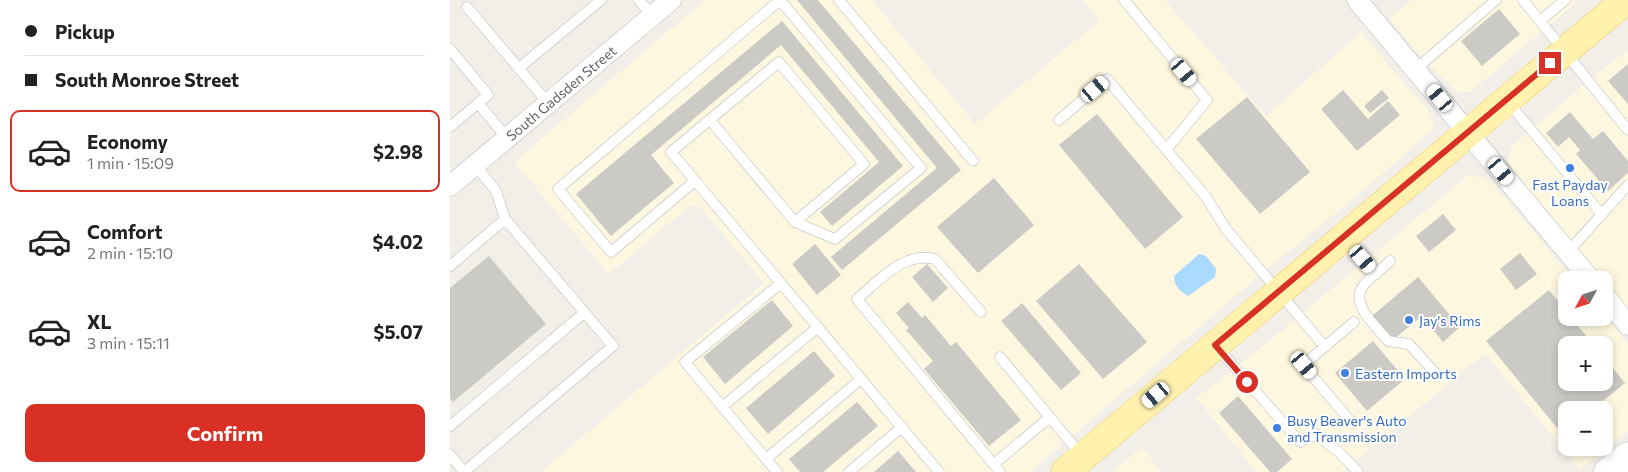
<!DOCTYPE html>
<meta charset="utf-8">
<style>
body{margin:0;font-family:Commissioner,sans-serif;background:#f6f6f6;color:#222;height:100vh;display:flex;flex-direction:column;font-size:19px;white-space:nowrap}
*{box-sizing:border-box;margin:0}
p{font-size:16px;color:#767676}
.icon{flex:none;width:28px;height:28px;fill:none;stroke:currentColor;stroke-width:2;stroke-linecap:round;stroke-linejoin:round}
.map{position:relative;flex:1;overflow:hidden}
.sheet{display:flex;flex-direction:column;background:#fff;width:450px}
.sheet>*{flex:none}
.banner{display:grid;align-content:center;height:110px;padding:0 25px;background:#fff}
.needle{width:32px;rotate:230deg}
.tools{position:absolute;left:1108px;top:271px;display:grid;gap:10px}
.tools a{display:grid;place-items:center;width:55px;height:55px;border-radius:10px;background:#fff;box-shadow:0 2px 8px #0003;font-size:25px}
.end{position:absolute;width:22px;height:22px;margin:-11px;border:6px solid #d93025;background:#fff;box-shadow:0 0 0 2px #fff}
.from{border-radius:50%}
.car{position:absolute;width:15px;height:30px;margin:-15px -8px;border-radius:6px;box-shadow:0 0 4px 1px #0007;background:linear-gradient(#fff 24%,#345 0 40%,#fff 0 76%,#345 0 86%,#fff 0)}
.banner b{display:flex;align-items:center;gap:18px;height:48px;font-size:19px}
.banner b+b{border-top:1px solid #e0e0e0}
.banner i{width:12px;height:12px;background:#222}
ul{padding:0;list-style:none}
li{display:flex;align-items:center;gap:15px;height:82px;margin:0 10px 8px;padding:0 15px;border:2px solid transparent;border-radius:10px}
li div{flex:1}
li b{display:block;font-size:19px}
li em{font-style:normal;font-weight:700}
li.active{border-color:#d93025}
li>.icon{width:45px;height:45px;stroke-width:1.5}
.action{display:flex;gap:10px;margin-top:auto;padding:10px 25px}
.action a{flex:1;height:58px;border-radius:10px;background:#d93025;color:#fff;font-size:20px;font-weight:700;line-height:58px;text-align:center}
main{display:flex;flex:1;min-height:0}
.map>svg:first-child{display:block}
</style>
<main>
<section class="sheet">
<div class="banner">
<b><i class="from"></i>Pickup</b>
<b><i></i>South Monroe Street</b>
</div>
<ul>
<li class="active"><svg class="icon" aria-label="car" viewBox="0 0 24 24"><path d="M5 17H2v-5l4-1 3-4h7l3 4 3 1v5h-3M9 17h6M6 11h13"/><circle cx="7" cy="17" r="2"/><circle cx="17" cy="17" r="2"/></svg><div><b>Economy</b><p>1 min · 15:09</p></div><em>$2.98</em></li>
<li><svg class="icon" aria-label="car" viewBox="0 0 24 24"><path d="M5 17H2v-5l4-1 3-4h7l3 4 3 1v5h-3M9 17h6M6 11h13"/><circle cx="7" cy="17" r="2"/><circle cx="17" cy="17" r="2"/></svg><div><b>Comfort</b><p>2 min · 15:10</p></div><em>$4.02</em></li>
<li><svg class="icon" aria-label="car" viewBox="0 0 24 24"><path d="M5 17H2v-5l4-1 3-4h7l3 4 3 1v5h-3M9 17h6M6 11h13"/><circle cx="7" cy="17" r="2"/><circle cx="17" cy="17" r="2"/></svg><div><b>XL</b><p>3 min · 15:11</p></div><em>$5.07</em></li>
</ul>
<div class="action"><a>Confirm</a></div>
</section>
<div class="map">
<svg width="1178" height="472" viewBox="0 0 1178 472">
<rect width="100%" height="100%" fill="#f1efe8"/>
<!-- commercial -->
<path fill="#fef7e0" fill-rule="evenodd" d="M255 0H422L525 124 650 20 633 0H715L816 116 911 32 960 91 974 104 983 119 984 128 908 195 818 268 580 472H91L314 283 251 208 244 205 238 207 159 274 64 162Z
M962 0H1129L1020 92H1006L964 49 940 19Z
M1178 50V310L1065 175 1058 161 1061 147 1148 73Z
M1017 176 1031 177 1043 184 1124 280H1116V318H1154V315L1178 344V431L1130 470 1035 353 893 472H807L746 398 813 346ZM1116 345H1154V382H1116ZM1116 410H1154V448H1116Z
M692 447 711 472H663Z"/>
<!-- water -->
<path fill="#aadaff" d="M749 254 756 256 766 269 765 277 738 296C730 291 724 286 724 276Z"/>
<!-- building -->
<path fill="#cccac5" d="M347 0H368L511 170 392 270 381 257 487 168Z
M1049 9 1070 34 1032 66 1011 41Z
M332 21 453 166 382 226 370 212 429 162 331 45 201 155 224 183 161 236 126 194Z
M1178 64V104L1158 81Z
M893 90 918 119 938 101 950 115 907 151 871 109Z
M932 90 939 98 920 113 914 106Z
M797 97 860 172 810 214 746 139Z
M1120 112 1143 139 1153 131 1178 161V173L1158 191 1126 154 1130 150 1119 137 1108 147 1096 133Z
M647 114 733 217 695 249 609 145Z
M544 178 584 225 528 273 487 227Z
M993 214 1006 230 979 252 966 236Z
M365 244 391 275 367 295 342 264Z
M1070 253 1087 274 1066 290 1050 269Z
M39 256 96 324 3 402 0 398V288Z
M477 264 498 288 483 302 462 277Z
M629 264 697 342 653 379 586 301Z
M968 277 1010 327 993 342 972 316 943 340 922 316Z
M1099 290 1116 311V318H1121L1144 345H1116V382H1154V357L1175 383 1142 410H1116V431L1112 434 1036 341Z
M322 300 343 326 275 384 253 357Z
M458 302 472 318 475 315 501 346 506 342 571 420 539 446 474 369 483 361 456 330 459 328 446 313Z
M572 303 631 373 611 390 551 321Z
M923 341 955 379 917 411 885 373Z
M364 351 385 376 318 434 296 408Z
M788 396 842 459 827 472H820L769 413Z
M407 402 428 426 373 472H350L339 459Z
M448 451 466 472H424Z"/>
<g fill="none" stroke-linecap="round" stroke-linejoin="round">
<!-- lane casing -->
<g stroke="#b5b8bc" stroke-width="11">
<path id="lane" d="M189 0 202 16
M389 0 523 161
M674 0 757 100 716 150
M1073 0 1178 130
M17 7 98 103
M1090 21 1115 0
M0 49 38 95 0 127
M69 68 151 0
M966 69 1046 0
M1058 102 1152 215
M28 103 57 138
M260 120 345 222 385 239 471 168 330 0
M609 120 657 79 756 197 776 229 875 347
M25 165 46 191 55 219
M245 181 161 252 108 189 330 0
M345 222 414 164 329 62 221 152 489 472
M894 237 926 274
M1118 252 1178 185
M940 261C932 269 921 276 914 285 898 303 927 327 938 341L959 344 987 375
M0 266 55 219 163 346 14 472 0 455
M531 312 485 259C453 251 429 281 407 299L550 472
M766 346 850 442 866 434 889 452 908 472
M550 357 632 456
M272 407 368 327
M902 423 853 365 904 322
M0 426 134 313
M316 459 411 379
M544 464 600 417
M327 472 235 362 331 283
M399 472 452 427"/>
</g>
<!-- street casing -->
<g stroke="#b5b8bc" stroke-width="21">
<path id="street" d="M907 0 1141 280
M0 186 221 0
M1154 295 1178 325"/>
</g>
<!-- secondary casing -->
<g stroke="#b6babf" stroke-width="29">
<path id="secondary" d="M1158 472 1178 456"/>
</g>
<!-- primary casing -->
<g stroke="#f2c960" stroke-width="29">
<path id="primary" d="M615 472 1176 0"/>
</g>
<!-- lane -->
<use href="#lane" stroke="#fff" stroke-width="10"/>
<!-- street -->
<use href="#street" stroke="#fff" stroke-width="20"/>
<!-- secondary -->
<use href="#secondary" stroke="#fff" stroke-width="28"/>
<!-- primary -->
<use href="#primary" stroke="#fff2af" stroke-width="28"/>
</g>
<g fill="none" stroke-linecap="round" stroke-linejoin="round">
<!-- route -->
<path stroke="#d93025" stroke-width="6" d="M797 382 765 345 1100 63"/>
</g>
<!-- markers -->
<g fill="#3f7fe0" stroke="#fff" stroke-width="2">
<circle cx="1120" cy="168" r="5"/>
<circle cx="959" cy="320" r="5"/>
<circle cx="895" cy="373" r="5"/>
<circle cx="827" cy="428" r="5"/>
</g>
<g text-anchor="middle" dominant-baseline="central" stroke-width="4" stroke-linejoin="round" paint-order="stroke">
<!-- street labels -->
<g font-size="14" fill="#5f6368" stroke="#fff">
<text transform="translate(111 93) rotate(-40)">South Gadsden Street</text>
</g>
<!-- shop labels -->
<g font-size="14" fill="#366cbe" stroke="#fff" text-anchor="start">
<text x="1120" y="184" text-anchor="middle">Fast Payday<tspan x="1120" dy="16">Loans</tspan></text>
<text x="969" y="320">Jay's Rims</text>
<text x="905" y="373">Eastern Imports</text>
<text x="837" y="420">Busy Beaver's Auto<tspan x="837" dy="16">and Transmission</tspan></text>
</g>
</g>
</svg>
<div class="tools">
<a><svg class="needle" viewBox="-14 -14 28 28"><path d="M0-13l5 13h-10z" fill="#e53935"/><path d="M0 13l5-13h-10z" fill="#767676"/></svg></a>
<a>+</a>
<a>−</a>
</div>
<i class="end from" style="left:797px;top:382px"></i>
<i class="end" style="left:1100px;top:63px"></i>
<i class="car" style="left:734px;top:72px;rotate:140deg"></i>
<i class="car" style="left:645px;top:89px;rotate:50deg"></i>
<i class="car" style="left:990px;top:98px;rotate:320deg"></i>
<i class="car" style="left:1051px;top:171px;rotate:140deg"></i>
<i class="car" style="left:913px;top:259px;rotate:139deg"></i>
<i class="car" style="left:854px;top:365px;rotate:140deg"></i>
<i class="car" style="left:706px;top:395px;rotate:230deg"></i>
</div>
</main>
